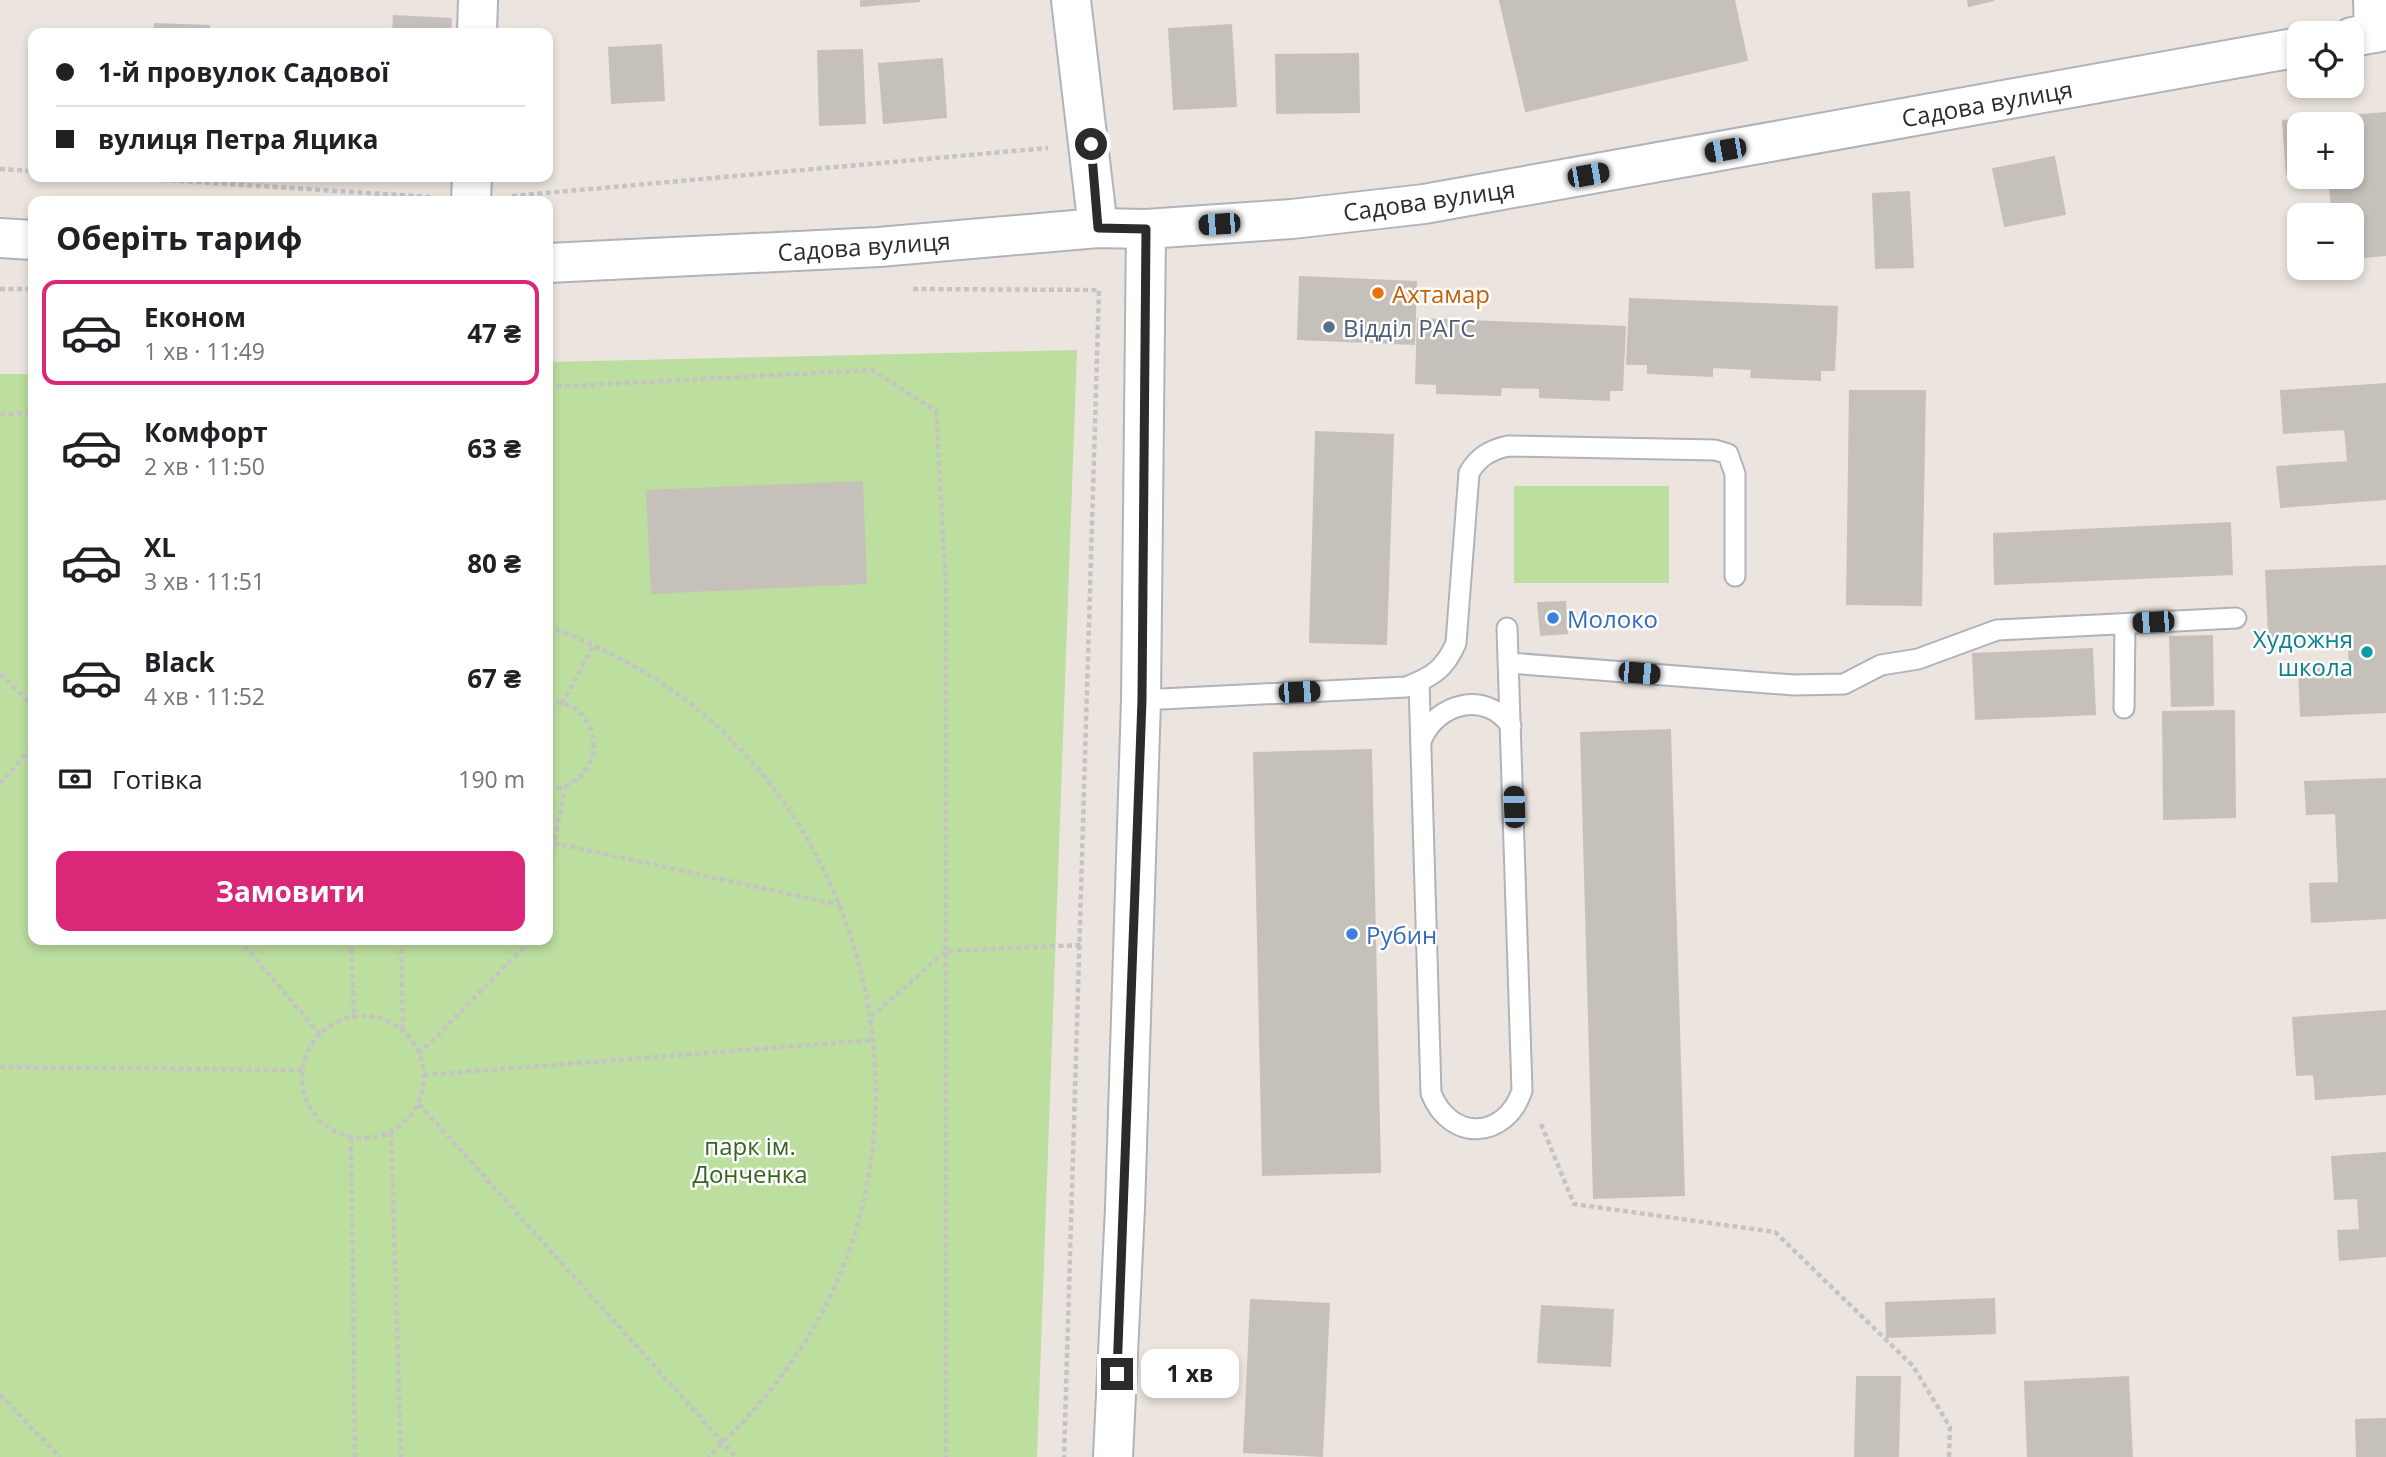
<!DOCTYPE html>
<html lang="uk">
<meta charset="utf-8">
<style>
body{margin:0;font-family:"Open Sans",sans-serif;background:#f6f6f6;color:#202124;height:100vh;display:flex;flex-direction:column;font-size:26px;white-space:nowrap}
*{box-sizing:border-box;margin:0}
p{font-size:23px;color:#757577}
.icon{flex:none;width:38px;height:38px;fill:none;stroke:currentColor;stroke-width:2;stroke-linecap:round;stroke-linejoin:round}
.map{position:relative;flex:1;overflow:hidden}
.panel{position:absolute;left:28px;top:196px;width:525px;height:749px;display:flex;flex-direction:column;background:#fff;border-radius:14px;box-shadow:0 4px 10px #0003}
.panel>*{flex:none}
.top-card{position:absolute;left:28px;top:28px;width:525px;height:154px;border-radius:14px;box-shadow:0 4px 10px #0003;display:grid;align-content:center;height:154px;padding:0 28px;background:#fff}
.fabs{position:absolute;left:2287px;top:21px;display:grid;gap:14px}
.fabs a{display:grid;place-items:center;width:77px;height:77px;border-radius:14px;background:#fff;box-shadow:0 4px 10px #0003;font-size:35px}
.end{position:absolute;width:32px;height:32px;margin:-16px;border:9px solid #2b2b2b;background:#fff;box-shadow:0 0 0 4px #fff}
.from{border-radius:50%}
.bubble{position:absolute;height:49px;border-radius:14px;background:#fff;box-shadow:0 4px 10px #0003;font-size:23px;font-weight:700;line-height:49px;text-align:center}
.car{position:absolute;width:21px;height:42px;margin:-21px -10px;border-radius:9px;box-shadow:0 0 5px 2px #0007;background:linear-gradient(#222 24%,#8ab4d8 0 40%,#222 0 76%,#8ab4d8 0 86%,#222 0)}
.top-card b{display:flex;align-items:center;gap:24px;height:66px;font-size:26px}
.top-card b+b{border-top:2px solid #e0e0e0}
.top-card i{width:18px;height:18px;background:#202124}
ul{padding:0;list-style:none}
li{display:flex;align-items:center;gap:21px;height:105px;margin:0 14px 10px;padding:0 14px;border:4px solid transparent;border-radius:14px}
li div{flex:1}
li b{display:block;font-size:26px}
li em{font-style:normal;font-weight:700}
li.selected{border-color:#db2777}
li>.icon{width:63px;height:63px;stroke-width:1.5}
h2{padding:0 28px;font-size:32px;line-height:84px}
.pay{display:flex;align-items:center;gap:18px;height:77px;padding:0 28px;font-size:26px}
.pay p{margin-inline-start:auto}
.primary-button{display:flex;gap:14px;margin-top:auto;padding:14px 28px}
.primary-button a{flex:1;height:80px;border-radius:14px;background:#db2777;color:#fff;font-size:28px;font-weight:700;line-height:80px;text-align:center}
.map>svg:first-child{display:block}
</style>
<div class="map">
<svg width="2386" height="1457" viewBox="0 0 2386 1457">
<rect width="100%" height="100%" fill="#ece5df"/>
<!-- green -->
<path fill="#bcde9f" d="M1077 350 1037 1457H0V374H33V940H548V362Z
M1514 486H1669V583H1514Z"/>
<!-- building -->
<path fill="#c5c0ba" stroke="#c7c0b8" stroke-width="2" d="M861 0H919V1L861 6Z
M1734 0 1747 60 1526 111 1500 1Z
M1968 0H1994L1969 6Z
M394 16 451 19 450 33H393Z
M155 24 209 26V33H154Z
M1231 25 1236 106 1174 109 1169 29Z
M661 45 664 100 612 103 609 48Z
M862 50 865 123 820 125 818 51Z
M1358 54 1359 112 1277 113 1276 55Z
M942 59 946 117 884 123 879 64Z
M2386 113V255L2352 258V215H2300V262H2294L2290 212 2332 209 2329 177H2352V124H2300V174H2287L2283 121Z
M2054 157 2065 214 2005 226 1993 169Z
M1909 192 1913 267 1876 268 1873 194Z
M1300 277 1416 282 1414 344 1298 339Z
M1630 299 1837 307 1834 370H1820V380L1751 377 1752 369 1712 367V376L1648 373V364H1627Z
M1418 319 1625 327 1622 390H1609V400L1540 397V388L1501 387 1500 395 1437 393V384L1416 383Z
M2386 384V499L2281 507 2277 467 2348 462 2345 429 2284 433 2281 391Z
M1850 391H1925L1921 605 1847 604Z
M1316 432 1393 435 1386 644 1310 642Z
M862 482 866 583 652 593 647 491Z
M2230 523 2232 574 1995 584 1994 534Z
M2386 566V712L2301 716 2299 670 2350 668 2348 634 2269 637 2266 571Z
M1565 602 1567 633 1541 635 1538 603Z
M2212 636 2213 705 2172 706 2170 637Z
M2092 649 2095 714 1976 719 1973 654Z
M2234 711 2235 817 2164 819 2163 712Z
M1670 730 1684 1195 1594 1198 1581 733Z
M1371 750 1380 1172 1263 1175 1254 753Z
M2386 779V918L2312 922 2310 884 2339 883 2336 813 2307 814 2305 782Z
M2386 1011V1094L2316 1099 2314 1074 2297 1075 2293 1018Z
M2386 1153V1256L2340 1260 2338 1231 2360 1230 2358 1198 2335 1199 2332 1157Z
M1994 1299 1995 1333 1887 1337 1886 1303Z
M1251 1300 1329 1304 1322 1456 1244 1452Z
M1542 1306 1613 1310 1610 1366 1538 1362Z
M1857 1377H1900L1898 1457H1855Z
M2128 1377 2132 1457H2028L2025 1382Z
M2386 1419V1457H2357L2356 1420Z"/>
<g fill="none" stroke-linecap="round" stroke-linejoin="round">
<!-- lane casing -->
<g stroke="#afb3bb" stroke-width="23">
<path id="lane" d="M1509 663 1794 685 1844 684 1881 665 1918 659 1997 630 2236 618
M1419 682 1431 1093C1450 1142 1505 1140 1522 1091L1507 628
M1141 700 1406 687C1432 677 1445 669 1456 643L1469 473C1478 457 1490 450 1508 446L1715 450 1728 454 1735 474V576
M2124 708 2125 624
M1422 739C1437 703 1486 690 1511 726"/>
</g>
<!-- street casing -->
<g stroke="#afb3bb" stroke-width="42">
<path id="street" d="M1071 0 1098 228
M2373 0 2374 33
M477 33 478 0
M471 201 472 177
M1113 1457 1125 1208 1141 700 1146 229"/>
</g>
<!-- secondary casing -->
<g stroke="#afb3bb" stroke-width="42">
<path id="secondary" d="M2352 37 2386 31
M0 238 33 240
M548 263 879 247 1098 228 1146 229 1292 219 1424 204 2300 47"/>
</g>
<!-- path -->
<path stroke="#c4c4c4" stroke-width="4.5" stroke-dasharray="5 3.5" stroke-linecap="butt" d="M0 169 33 171
M120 177 430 197
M512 196 1048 148
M0 289H33
M913 289 1099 290 1064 1457
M548 387 872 370 936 411 946 589V1457
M0 414 33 413
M548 626C602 647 654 674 700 711 870 853 927 1109 825 1307 795 1365 755 1412 708 1457
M0 674 33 706
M548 703C599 696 618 781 548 790
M562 704 594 644
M0 784 33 746
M554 843 840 905
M548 873 565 788
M239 940 320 1034
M351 940 354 1017
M401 940 403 1030
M302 1077a61 61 0 1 1 122 0a61 61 0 1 1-122 0Z
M871 1017 946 951 1081 945
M419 1054 531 940
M0 1067 303 1070
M424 1075 874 1040
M419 1104 736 1457
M1541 1124 1574 1204 1775 1232 1913 1366 1950 1427 1949 1457
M391 1132 401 1457
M351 1138 355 1457
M0 1395 60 1457"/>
<!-- lane -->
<use href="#lane" stroke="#fff" stroke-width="19"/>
<!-- street -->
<use href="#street" stroke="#fff" stroke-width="38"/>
<!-- secondary -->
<use href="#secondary" stroke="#fff" stroke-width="38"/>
</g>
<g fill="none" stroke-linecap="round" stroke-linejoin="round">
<!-- route -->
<path stroke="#2b2b2b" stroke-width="9" d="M1091 144 1098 228 1146 229 1142 700 1117 1374"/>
</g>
<!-- markers -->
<circle fill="#e8710a" stroke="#fff" stroke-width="2.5" cx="1378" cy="293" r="7"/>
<circle fill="#5c6f8a" stroke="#fff" stroke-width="2.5" cx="1329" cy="327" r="7"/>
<g fill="#3f7fe0" stroke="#fff" stroke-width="2.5">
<circle cx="1553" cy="618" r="7"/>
<circle cx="1352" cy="934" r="7"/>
</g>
<circle fill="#0f9aa8" stroke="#fff" stroke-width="2.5" cx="2367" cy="652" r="7"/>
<g text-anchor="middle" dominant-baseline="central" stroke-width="5" stroke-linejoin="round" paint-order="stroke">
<!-- street labels -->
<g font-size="24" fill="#2b2b2b" stroke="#fff">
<text transform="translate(1987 103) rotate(-10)">Садова вулиця</text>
<text transform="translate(1429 200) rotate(-8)">Садова вулиця</text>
<text transform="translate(864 246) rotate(-4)">Садова вулиця</text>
</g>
<!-- food labels -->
<g font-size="24" fill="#c56008" stroke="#fff" text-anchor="start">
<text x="1392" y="293">Ахтамар</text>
</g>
<!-- service labels -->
<g font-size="24" fill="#4e5e75" stroke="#fff" text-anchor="start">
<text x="1343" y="327">Відділ РАГС</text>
</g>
<!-- shop labels -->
<g font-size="24" fill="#366cbe" stroke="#fff" text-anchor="start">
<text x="1567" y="618">Молоко</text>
<text x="1366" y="934">Рубин</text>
</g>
<!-- culture labels -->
<g font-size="24" fill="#0d838f" stroke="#fff" text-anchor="end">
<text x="2353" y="638">Художня<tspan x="2353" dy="28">школа</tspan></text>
</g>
<!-- park labels -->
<g font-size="24" fill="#366420" stroke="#fff">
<text x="750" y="1145">парк ім.<tspan x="750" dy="28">Донченка</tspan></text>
</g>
</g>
</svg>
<div class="fabs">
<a><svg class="icon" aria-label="locate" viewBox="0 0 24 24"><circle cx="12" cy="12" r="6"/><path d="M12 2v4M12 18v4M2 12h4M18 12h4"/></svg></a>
<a>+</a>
<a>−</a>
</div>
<i class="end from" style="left:1091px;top:144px"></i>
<i class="end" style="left:1117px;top:1374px"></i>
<div class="bubble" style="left:1141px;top:1349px;width:98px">1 хв</div>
<i class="car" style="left:1725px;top:150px;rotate:260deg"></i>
<i class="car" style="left:1588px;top:175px;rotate:80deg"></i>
<i class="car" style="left:1219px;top:224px;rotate:266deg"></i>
<i class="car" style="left:2153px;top:622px;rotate:267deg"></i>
<i class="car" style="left:1639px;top:673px;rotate:95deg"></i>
<i class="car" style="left:1299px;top:692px;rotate:87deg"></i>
<i class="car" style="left:1514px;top:807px;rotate:358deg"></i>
<div class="top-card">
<b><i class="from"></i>1-й провулок Садової</b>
<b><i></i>вулиця Петра Яцика</b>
</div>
<section class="panel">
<h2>Оберіть тариф</h2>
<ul>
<li class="selected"><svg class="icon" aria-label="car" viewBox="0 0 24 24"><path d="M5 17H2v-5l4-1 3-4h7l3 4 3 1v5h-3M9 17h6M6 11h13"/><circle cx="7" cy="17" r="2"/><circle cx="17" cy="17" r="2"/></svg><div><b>Економ</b><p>1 хв · 11:49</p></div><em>47 ₴</em></li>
<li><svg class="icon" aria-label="car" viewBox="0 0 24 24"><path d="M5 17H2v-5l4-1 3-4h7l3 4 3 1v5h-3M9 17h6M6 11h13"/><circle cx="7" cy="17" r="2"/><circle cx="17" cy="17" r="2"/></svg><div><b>Комфорт</b><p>2 хв · 11:50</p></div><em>63 ₴</em></li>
<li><svg class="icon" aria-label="car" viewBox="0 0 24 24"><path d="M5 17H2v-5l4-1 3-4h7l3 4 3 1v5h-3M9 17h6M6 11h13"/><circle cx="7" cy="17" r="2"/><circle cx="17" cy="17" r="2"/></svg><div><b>XL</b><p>3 хв · 11:51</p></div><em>80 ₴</em></li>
<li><svg class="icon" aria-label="car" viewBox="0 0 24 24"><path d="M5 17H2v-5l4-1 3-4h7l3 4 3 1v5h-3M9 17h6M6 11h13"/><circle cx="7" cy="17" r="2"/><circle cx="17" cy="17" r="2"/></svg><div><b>Black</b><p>4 хв · 11:52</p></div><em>67 ₴</em></li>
</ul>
<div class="pay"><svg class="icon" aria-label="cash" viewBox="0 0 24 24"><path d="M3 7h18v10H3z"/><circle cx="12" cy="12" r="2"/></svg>Готівка<p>190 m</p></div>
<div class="primary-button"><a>Замовити</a></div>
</section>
</div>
